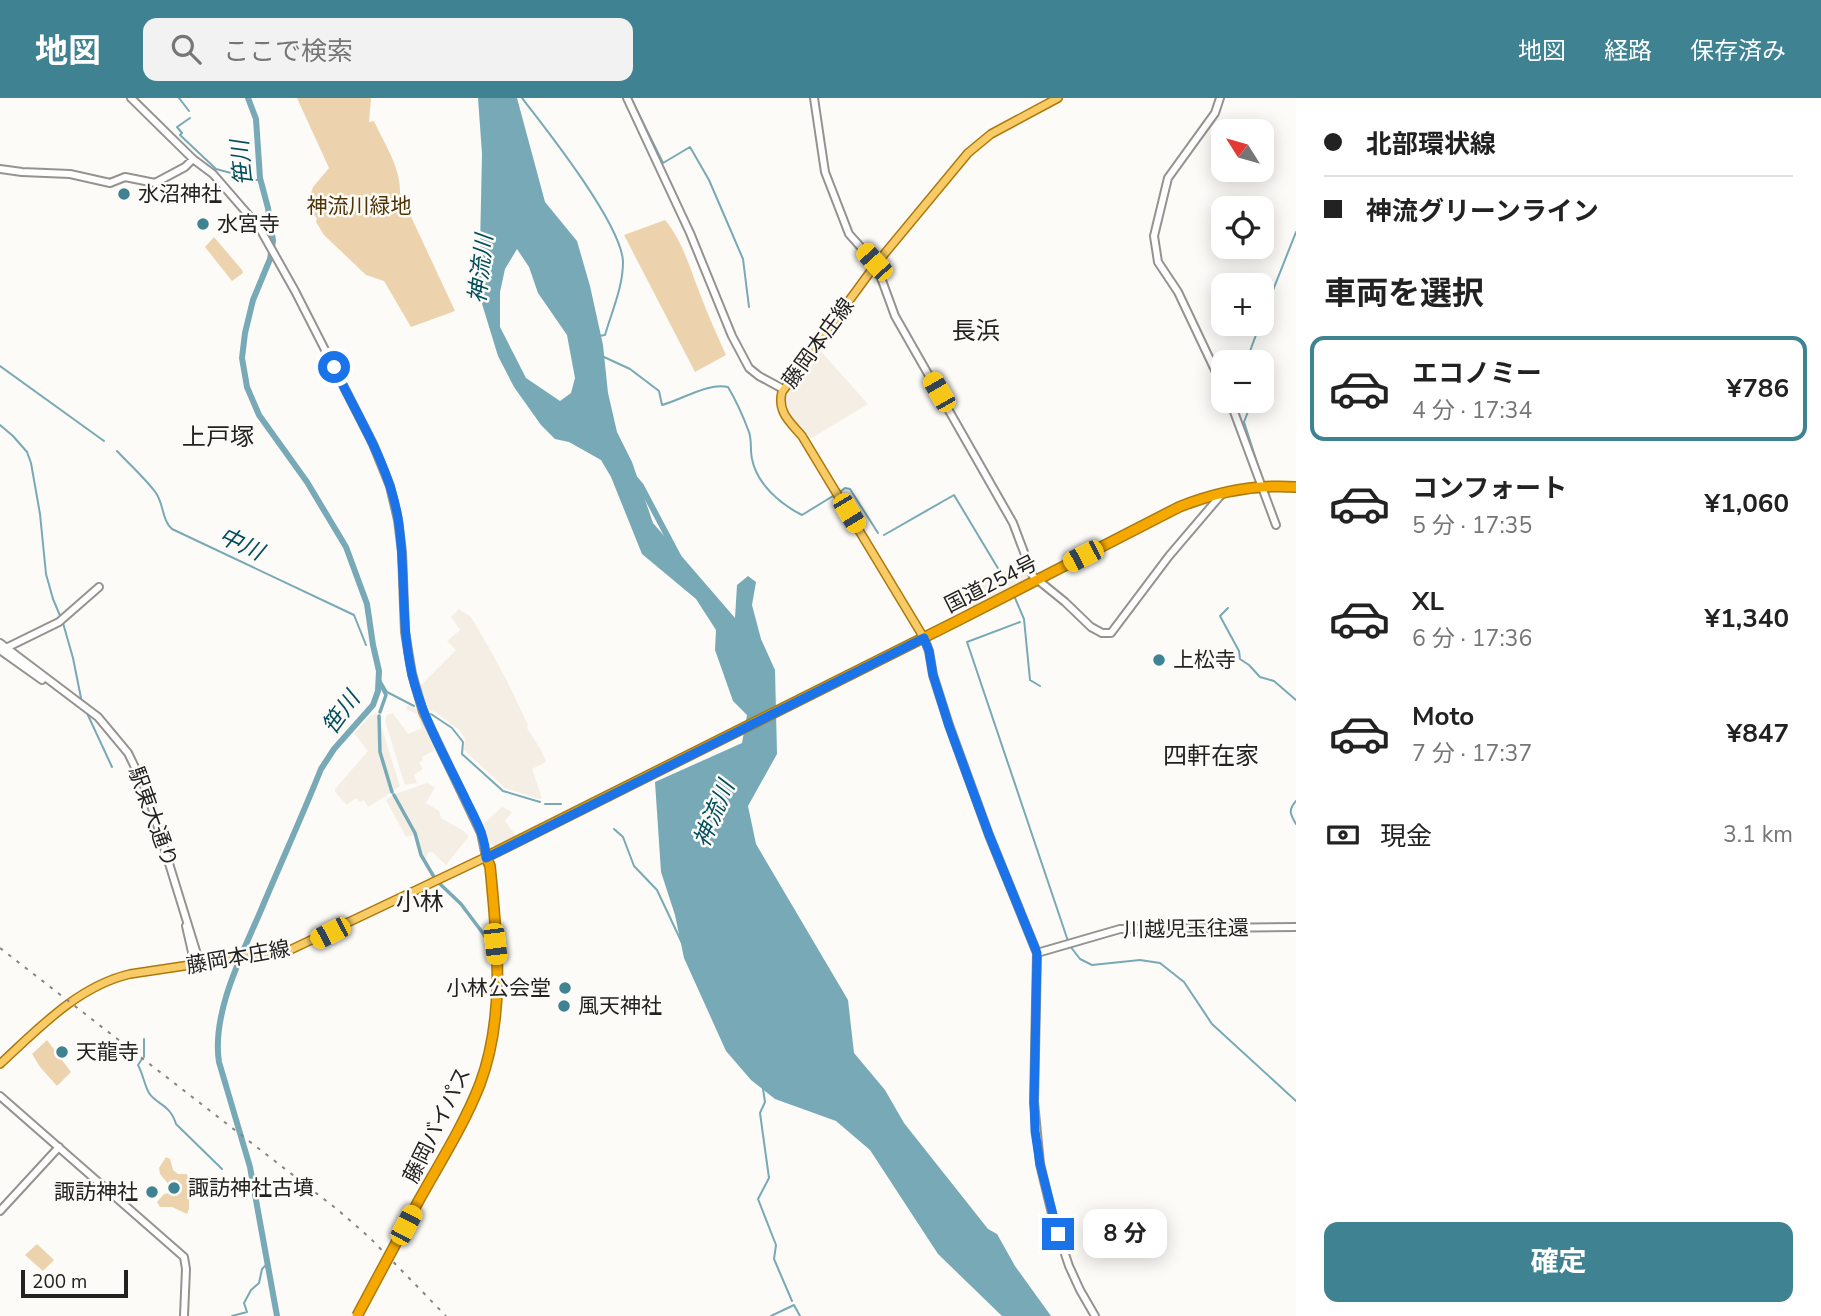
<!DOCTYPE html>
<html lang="ja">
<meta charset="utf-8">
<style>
body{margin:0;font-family:"Nunito Sans","Noto Sans JP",sans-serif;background:#f2f2f2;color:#222;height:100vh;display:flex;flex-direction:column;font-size:26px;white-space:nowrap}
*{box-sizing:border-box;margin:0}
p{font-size:23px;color:#767676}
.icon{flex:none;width:38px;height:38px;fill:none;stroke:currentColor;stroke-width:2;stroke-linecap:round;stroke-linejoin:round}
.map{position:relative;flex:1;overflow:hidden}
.drawer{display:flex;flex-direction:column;background:#fff;width:525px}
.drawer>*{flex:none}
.guide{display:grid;align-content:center;height:154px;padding:0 28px;background:#fff}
.needle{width:46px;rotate:307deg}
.controls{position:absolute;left:1211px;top:21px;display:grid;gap:14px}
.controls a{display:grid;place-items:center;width:63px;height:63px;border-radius:14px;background:#fff;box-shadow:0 4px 18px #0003;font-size:35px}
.scale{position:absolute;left:21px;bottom:18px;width:107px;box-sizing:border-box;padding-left:7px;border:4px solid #232221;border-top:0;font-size:19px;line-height:24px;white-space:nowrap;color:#232221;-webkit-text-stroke:5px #fdfbf7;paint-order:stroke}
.end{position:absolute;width:32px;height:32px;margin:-16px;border:9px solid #1a73e8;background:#fff;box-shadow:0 0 0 4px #fff}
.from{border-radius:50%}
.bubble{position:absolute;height:49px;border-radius:14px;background:#fff;box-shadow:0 4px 18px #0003;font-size:23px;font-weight:700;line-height:49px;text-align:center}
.car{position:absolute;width:21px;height:42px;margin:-21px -10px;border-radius:9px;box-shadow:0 0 5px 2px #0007;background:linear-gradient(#f5c518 24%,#345 0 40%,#f5c518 0 76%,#345 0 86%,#f5c518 0)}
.guide b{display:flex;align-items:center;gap:24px;height:66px;font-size:26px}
.guide b+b{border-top:2px solid #e0e0e0}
.guide i{width:18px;height:18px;background:#222}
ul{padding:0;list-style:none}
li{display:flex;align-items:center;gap:21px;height:105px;margin:0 14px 10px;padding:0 14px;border:4px solid transparent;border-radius:14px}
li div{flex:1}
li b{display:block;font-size:26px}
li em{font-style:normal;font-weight:700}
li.active{border-color:#3f8292}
li>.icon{width:63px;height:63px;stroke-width:1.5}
h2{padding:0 28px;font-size:32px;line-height:84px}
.pay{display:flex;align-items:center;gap:18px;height:77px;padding:0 28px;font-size:26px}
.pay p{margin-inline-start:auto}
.cta{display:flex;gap:14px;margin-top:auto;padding:14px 28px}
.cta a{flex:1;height:80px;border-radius:14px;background:#3f8292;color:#fff;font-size:28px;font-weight:700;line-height:80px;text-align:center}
header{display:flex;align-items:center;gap:42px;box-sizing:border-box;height:98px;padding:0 35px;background:#3f8292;color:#fff}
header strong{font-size:33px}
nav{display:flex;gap:38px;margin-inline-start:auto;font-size:24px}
.search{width:490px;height:63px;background:#f2f2f2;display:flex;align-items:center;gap:18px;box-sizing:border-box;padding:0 24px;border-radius:14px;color:#767676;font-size:26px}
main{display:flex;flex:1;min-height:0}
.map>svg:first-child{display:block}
</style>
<header>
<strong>地図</strong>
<div class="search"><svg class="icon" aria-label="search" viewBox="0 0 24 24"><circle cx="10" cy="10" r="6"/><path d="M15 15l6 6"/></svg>ここで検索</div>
<nav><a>地図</a><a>経路</a><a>保存済み</a></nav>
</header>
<main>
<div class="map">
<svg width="1296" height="1218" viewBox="0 0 1296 1218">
<rect width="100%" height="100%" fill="#fdfbf7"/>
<!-- built -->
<path fill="#f5eee4" d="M817 249 868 306 812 340 792 325 784 309V300L786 291Z
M1025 464 1031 479 969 510 962 493Z
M459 511 471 519 492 555 507 583 528 627 527 630 541 652 546 664 532 671 542 700 539 701 505 690 464 652 465 640 459 632 435 614 427 612 419 589 456 552 447 543 460 532 451 519Z
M408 607 417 611 435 652 422 659 423 662 419 665 423 671 414 677 417 685 405 687 385 623 387 617 393 615 408 636 422 630 417 616 406 611Z
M377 615 379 653 392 694 368 709 364 702 360 704 356 700 347 707 335 694V691L368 653 354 635 369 619Z
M379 621 400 688 393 693 380 653Z
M427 685 435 689 426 705 439 713 441 720 462 732 469 738 446 767 432 754 428 755 425 762 418 747 415 733 395 696Z
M393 697 414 735V737L406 739 386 702Z
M502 709 512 714 505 723 517 739 496 749 490 746 483 726Z"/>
<!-- green -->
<path fill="#ecd3ae" d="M297 0H371L369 24 374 23C384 45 401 70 400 95L455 213 411 229 384 183 366 177 324 137 316 124 317 120 310 115 307 107 313 89 329 70Z
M665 122C683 143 690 171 700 196 708 217 717 237 726 257L695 274 624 137Z
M214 139 242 172 243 175 232 183 205 149Z
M47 942 71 974 57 988 40 969 32 956Z
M166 1059 170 1061 173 1072 178 1076H186L189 1079V1111L187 1116 172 1109H160L157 1104 164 1096 175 1094 160 1076 159 1070Z
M37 1146 54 1162 43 1173 25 1157Z"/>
<!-- water -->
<path fill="#77a9b6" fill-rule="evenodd" d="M478 0H517L545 104 577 143 590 188 603 247 608 295 617 334 632 364 653 425 735 520 737 487 748 478 756 484 752 507 761 541 775 572 777 656 748 708 756 746 848 902 854 955 885 992 904 1025 988 1131 997 1136 1015 1168 1051 1218H1002L938 1156 870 1052 836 1023 775 1001 751 982 726 953 684 860 675 817 661 774 655 684 742 645 747 617 733 603 715 552 716 532 696 501 642 456 611 379 601 362 569 344 555 341 541 327 514 289 498 258 479 196 482 56ZM517 151 529 169 538 195 567 237 575 280 571 295 560 303 526 280 500 229V194L505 171Z"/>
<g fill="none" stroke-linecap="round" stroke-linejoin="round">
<!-- stream -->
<path stroke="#77a9b6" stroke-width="2" d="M179 0 189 13
M522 0C547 32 622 127 623 164 623 189 612 213 605 237L599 238
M631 0 663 65 690 49 709 82 743 161 749 209
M190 20 177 29 182 35 180 37 216 71 250 80
M256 82H260
M1262 220 1296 134
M604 259 630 271 659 293 662 307C681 302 709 284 728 289 737 304 743 318 749 334 752 343 750 352 752 361 757 386 780 406 802 417L833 398
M1246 264 1260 226
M0 268 104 343
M1252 303 1244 324 1261 377
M0 327 13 338 27 354 31 365 40 416 46 476 53 501 61 520
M117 353C130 367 145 380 156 395 164 407 162 422 172 431L354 517 366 547
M840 394 845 390 850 391 878 435
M884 437 954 397 999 472
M1001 475V476
M1015 500 1024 521 1030 582 1040 588
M1228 510 1220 518 1239 553 1240 561 1249 567 1260 579 1274 583 1296 602
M1020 524 967 544 1068 843
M63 525 73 560 82 605
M380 582 387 594 414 608
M86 613 112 669
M431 616 452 630 463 644 462 656 503 693 540 704
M1296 703C1288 712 1290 716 1296 726
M545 706H561
M614 731 623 739 634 768 657 792 682 845
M1070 848 1080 861 1092 867 1140 862 1160 865 1184 884 1212 926 1296 1003
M144 941V959
M142 961 138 967C143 976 144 986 149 995 157 1007 170 1006 176 1026L222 1071
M763 991 765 1004 760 1015 769 1080 758 1101 776 1147 774 1161 792 1203
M232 1218 247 1214 244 1205 251 1192 259 1185 262 1171 267 1166
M771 1218 794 1207 800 1218"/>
<!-- canal -->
<path stroke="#77a9b6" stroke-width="3.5" d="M379 584 386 597 380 614
M379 618 380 654 392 694
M394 697 415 735 421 757 434 779
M439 785 461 806 485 838"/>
<!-- river -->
<path stroke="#77a9b6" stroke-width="6" d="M248 0 256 21 260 80 268 110 273 143 270 161 253 202 245 235 242 260 247 289 259 317 307 384 346 449 367 506 373 547 379 573 378 593 373 607 334 651 321 671C303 716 283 760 264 805 245 851 211 913 219 964L250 1069 277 1218
M636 382 641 388 678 458"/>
<!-- secondary casing -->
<g stroke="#959390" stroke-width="10">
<path id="secondary" d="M131 0 193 61 213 76 259 129 295 193 373 346 390 388 398 422 402 454 405 534 412 576 423 614 481 735 486 759
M627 0 690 135 732 238 749 270 759 278 783 291
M814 0 825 74 849 136 876 166 895 218 1013 425 1033 478 1065 504 1091 529 1102 535H1111L1169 458 1221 397
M1220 0 1215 15 1168 80 1154 138 1158 164 1178 194 1223 289
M0 71 22 74 70 76 110 85 125 79 155 85 185 69 193 61
M1230 303 1276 427
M924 540 929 553 933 577 949 627 989 737 1037 855 1034 1004 1040 1066 1053 1120 1069 1168 1080 1192 1095 1218
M0 545 98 619 128 655 147 694 200 866
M6 550 59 524 99 489
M0 552 42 582
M186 828 195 867
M1037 855 1120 831 1296 829
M0 998 184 1159 186 1171 184 1218
M0 1113 59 1049"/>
</g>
<!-- primary casing -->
<g stroke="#ac7a0c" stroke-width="10">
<path id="primary" d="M924 540 802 338C790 324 777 314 782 294L876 166 968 55 991 36 1058 0
M0 966C38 931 78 888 130 876L290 852 486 759"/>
</g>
<!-- highway casing -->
<g stroke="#ac7a0c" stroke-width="12">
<path id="highway" d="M486 759 959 522 1179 409C1216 394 1255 386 1296 389
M418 1104C439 1066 464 1027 480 986 506 916 497 840 490 768L486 759"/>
</g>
<!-- secondary -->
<use href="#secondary" stroke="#fff" stroke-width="6"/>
<!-- primary -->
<use href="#primary" stroke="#f9cb66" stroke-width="7"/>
<!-- highway -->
<use href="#highway" stroke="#f5a900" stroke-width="9"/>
<!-- rail -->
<path stroke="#878683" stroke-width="2" stroke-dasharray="3.5 7" stroke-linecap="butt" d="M0 850 338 1112 370 1140 446 1218"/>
<!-- highway-bridge casing -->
<g stroke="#ac7a0c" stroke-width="12" stroke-linecap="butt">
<path id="highway-bridge" d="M357 1218 418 1104"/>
</g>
<!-- highway-bridge -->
<use href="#highway-bridge" stroke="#f5a900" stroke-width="9"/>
</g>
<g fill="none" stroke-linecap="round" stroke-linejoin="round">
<!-- route -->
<path stroke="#1a73e8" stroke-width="9" d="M334 269C357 318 389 366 398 420 407 476 399 533 415 588 427 628 447 663 465 700 474 719 486 738 486 760L924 540 929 553 933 577 949 628 989 737 1037 855 1034 1004 1035 1033 1040 1066 1058 1136"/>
</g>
<!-- markers -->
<g fill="#3f8292" stroke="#fdfbf7" stroke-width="2.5">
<circle cx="124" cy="96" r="7"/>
<circle cx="203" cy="126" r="7"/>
<circle cx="1159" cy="562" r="7"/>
<circle cx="565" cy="890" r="7"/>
<circle cx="564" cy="908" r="7"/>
<circle cx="62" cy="954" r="7"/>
<circle cx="174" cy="1090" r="7"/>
<circle cx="152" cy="1094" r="7"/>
</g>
<g text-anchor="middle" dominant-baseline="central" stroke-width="5" stroke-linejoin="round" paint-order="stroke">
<!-- poi labels -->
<g font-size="21" fill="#232221" stroke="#fdfbf7" text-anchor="start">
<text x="138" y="96">水沼神社</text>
<text x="217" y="126">水宮寺</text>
<text x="1173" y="562">上松寺</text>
<text x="551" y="890" text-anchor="end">小林公会堂</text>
<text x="578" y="908">風天神社</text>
<text x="76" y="954">天龍寺</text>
<text x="188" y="1090">諏訪神社古墳</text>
<text x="138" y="1094" text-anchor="end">諏訪神社</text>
</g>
<!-- park labels -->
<g font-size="21" fill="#4e3406" stroke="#fdfbf7">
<text x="359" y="108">神流川緑地</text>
</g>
<!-- street labels -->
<g font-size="21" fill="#232221" stroke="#fdfbf7">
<text transform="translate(818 245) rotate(-54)">藤岡本庄線</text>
<text transform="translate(991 486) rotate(-27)">国道254号</text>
<text transform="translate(153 719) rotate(70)">駅東大通り</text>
<text transform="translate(1186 831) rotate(-1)">川越児玉往還</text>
<text transform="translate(238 859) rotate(-10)">藤岡本庄線</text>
<text transform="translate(437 1027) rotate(-64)">藤岡バイパス</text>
</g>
<!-- water labels -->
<g font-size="23" font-style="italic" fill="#034f5d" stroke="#fdfbf7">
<text transform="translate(242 65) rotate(-96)">笹川</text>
<text transform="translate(481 171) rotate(-84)">神流川</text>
<text transform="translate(241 446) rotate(25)">中川</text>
<text transform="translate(341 615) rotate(-54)">笹川</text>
<text transform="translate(714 716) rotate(-67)">神流川</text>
</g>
<!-- quarter labels -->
<g font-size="24" fill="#232221" stroke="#fdfbf7">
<text x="976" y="233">長浜</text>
<text x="218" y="339">上戸塚</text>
<text x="1211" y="658">四軒在家</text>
<text x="420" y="804">小林</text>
</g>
</g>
</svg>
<div class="controls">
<a><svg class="needle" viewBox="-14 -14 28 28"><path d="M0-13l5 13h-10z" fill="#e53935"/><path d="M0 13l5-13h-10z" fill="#767676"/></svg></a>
<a><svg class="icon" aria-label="locate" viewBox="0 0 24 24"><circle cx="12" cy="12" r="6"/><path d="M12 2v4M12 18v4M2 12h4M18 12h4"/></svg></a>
<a>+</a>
<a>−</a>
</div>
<div class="scale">200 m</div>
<i class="end from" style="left:334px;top:269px"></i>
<i class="end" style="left:1058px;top:1136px"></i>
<div class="bubble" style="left:1083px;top:1111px;width:84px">8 分</div>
<i class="car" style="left:874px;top:164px;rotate:318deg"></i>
<i class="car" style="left:939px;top:294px;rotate:330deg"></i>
<i class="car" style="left:849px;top:415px;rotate:149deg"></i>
<i class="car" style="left:1083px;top:458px;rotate:243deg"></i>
<i class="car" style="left:330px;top:835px;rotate:243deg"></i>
<i class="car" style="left:495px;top:846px;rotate:173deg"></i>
<i class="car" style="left:406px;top:1127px;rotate:28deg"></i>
</div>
<section class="drawer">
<div class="guide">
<b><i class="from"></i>北部環状線</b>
<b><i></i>神流グリーンライン</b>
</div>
<h2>車両を選択</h2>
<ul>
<li class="active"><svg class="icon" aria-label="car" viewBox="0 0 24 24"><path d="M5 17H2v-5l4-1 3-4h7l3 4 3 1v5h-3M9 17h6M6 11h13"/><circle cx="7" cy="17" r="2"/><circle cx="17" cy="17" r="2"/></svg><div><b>エコノミー</b><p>4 分 · 17:34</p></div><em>¥786</em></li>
<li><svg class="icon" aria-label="car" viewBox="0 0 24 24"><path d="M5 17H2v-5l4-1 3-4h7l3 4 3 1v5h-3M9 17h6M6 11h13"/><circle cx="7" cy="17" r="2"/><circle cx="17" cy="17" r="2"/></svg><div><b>コンフォート</b><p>5 分 · 17:35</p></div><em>¥1,060</em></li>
<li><svg class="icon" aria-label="car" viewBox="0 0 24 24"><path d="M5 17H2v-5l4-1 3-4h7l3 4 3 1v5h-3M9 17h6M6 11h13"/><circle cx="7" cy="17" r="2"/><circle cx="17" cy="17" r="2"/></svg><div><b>XL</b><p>6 分 · 17:36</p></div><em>¥1,340</em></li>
<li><svg class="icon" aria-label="car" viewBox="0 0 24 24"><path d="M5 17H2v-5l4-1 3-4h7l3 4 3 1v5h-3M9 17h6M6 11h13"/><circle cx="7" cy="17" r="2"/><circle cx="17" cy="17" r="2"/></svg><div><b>Moto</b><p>7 分 · 17:37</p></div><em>¥847</em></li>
</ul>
<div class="pay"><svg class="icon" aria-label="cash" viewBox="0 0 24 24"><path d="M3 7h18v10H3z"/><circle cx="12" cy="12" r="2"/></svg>現金<p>3.1 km</p></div>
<div class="cta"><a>確定</a></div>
</section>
</main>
